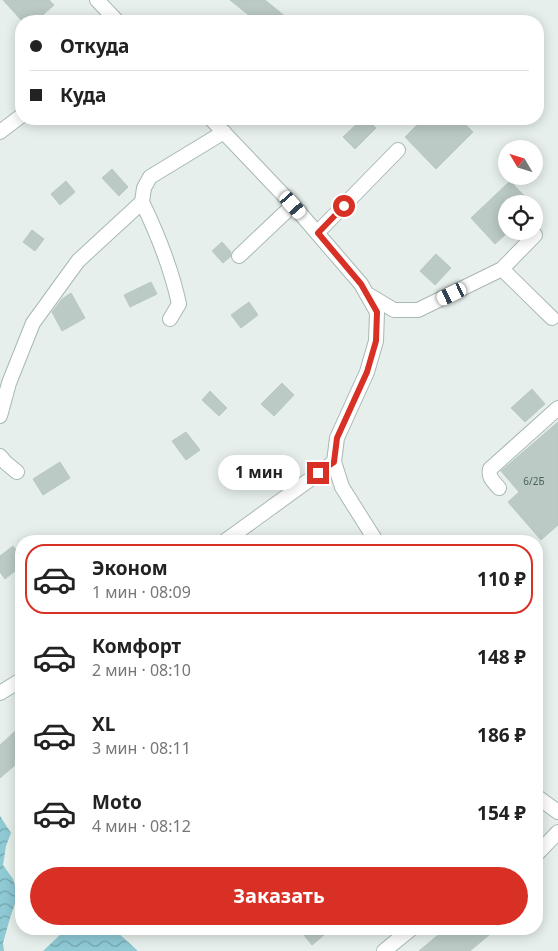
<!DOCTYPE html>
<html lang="ru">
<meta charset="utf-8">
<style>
body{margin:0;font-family:"Noto Sans",sans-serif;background:#f2f2f2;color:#222;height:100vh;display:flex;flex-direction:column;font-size:19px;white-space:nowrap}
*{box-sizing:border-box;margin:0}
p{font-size:16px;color:#767676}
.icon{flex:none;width:28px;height:28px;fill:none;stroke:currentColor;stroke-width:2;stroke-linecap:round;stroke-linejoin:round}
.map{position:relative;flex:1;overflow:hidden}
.panel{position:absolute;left:15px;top:535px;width:528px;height:400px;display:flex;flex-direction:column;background:#fff;border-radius:20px;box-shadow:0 2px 12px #0003}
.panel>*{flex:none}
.hud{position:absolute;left:15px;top:15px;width:529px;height:110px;border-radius:20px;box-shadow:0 2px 12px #0003;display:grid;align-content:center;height:110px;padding:0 15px;background:#fff}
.needle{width:32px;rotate:308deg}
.fabs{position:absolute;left:498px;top:140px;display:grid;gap:10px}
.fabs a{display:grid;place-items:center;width:45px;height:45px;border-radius:50%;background:#fff;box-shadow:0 2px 12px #0003;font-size:25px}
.end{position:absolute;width:22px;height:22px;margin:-11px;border:6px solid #d93025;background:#fff;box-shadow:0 0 0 2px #fff}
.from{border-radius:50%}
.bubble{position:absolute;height:35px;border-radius:18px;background:#fff;box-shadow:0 2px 12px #0003;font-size:16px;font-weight:700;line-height:35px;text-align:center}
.car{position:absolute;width:15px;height:30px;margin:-15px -8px;border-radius:6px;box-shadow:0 0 4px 1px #0007;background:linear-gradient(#fff 24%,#345 0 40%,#fff 0 76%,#345 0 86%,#fff 0)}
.hud b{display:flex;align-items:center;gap:18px;height:48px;font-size:19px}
.hud b+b{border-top:1px solid #e0e0e0}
.hud i{width:12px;height:12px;background:#222}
ul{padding:9px 0 0;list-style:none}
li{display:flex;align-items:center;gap:15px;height:70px;margin:0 10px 8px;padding:0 5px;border:2px solid transparent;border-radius:20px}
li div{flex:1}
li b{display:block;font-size:19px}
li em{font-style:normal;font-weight:700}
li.selected{border-color:#d93025}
li>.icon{width:45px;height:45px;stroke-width:1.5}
.cta{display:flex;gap:10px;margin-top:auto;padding:10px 15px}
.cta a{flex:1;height:58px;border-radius:30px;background:#d93025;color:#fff;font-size:20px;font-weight:700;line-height:58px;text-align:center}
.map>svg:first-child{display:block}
</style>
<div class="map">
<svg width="558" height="951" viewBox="0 0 558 951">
<defs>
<pattern id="water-waves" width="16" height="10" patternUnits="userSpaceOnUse" patternTransform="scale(1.25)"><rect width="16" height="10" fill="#8ec9d4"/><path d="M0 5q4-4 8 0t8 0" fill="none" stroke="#74a5ad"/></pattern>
</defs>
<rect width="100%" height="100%" fill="#e6efeb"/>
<!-- water -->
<path fill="url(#water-waves)" d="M0 816 11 833 6 846 3 865 13 879 18 895 10 918 3 943 4 951H0Z
M78 929H104L117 932 138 951H43L63 932Z"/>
<!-- building -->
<path fill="#bbcac4" stroke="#b8c9c2" d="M3 0H49L54 5 36 21H22Z
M230 0H265L291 21H256Z
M362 119H367L376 128 355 149 343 137Z
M423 119H460L473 132 436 169 405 137Z
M112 169 128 187 119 196 102 178Z
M66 181 75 192 60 205 51 194Z
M510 181 532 204H506V234L495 244 471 218Z
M32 230 44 239 35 251 23 242Z
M222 242 231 252 230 257 223 263 212 251Z
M436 254 451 268 435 285 420 271Z
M151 282 157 294 130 307 124 295Z
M71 293 85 318 62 331 52 312 62 299Z
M249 302 258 315 241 328 231 315Z
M282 383 294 395 274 416 261 404Z
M532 389 545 404 525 422 511 408Z
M210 391 227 408 219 416 202 400Z
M558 422V525L541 540 508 502 519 492 501 471Z
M186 432 200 450 186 460 172 441Z
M60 462 70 478 43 495 33 479Z
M13 546 21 556V566L5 579 0 572V556Z
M21 726V760L0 778V745Z
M299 929H331L312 945Z
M445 929H496L470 951H419Z"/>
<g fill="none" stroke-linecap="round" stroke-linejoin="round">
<!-- minor casing -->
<g stroke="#a8b8b2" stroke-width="16">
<path id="minor" d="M97 0 117 21
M211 119 293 205 361 284 377 312 376 341 367 372 337 438 334 462 342 487 376 541
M0 132 21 116
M142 202C158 235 171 267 179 304L170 319
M317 233 398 150
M239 256 293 205
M502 269 535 235
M369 295 394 310H418L502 269 552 318
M0 416 9 383 33 323 78 261 142 202 144 188 150 177 224 132
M0 456 6 463 17 472
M499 488C494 482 488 478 490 469L558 408
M225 541 334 462
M0 693 21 680
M536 796 558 812
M536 855 558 832
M384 951 411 929"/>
</g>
<!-- minor -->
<use href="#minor" stroke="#fff" stroke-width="14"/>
</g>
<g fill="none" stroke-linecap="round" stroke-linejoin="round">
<!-- route -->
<path stroke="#d93025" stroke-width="6" d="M318 473 334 462 337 438 367 372 376 341 377 312 361 284 318 233 344 206"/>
</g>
<g text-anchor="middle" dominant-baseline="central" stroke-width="4.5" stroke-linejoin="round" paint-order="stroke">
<!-- number labels -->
<g font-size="10" fill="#4a645c">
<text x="534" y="481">6/2Б</text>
</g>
</g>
</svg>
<div class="fabs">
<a><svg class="needle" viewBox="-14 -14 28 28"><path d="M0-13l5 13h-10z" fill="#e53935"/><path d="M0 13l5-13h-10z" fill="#767676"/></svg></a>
<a><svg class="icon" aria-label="locate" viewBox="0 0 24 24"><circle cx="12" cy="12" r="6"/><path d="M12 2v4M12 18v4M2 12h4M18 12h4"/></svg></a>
</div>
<i class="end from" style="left:344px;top:206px"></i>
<i class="end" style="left:318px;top:473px"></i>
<div class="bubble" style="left:218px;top:455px;width:82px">1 мин</div>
<i class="car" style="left:293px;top:205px;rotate:139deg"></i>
<i class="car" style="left:452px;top:294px;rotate:244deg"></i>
<div class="hud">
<b><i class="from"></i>Откуда</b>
<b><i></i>Куда</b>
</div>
<section class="panel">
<ul>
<li class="selected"><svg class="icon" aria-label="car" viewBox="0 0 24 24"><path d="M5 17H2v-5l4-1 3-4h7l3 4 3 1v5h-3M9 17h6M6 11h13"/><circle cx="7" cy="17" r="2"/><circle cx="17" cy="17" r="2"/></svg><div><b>Эконом</b><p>1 мин · 08:09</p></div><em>110 ₽</em></li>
<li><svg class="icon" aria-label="car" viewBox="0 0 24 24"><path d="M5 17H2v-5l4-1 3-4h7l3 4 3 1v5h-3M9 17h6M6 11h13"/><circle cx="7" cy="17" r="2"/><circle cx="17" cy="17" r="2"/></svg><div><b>Комфорт</b><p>2 мин · 08:10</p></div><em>148 ₽</em></li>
<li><svg class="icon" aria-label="car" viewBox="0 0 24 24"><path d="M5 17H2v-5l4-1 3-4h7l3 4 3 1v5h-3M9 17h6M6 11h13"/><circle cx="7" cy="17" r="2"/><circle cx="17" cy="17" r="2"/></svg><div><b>XL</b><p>3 мин · 08:11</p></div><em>186 ₽</em></li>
<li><svg class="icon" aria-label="car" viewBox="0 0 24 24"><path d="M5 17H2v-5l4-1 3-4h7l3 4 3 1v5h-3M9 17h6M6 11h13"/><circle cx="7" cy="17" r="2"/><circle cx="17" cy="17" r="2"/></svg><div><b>Moto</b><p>4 мин · 08:12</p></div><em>154 ₽</em></li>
</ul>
<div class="cta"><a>Заказать</a></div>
</section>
</div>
